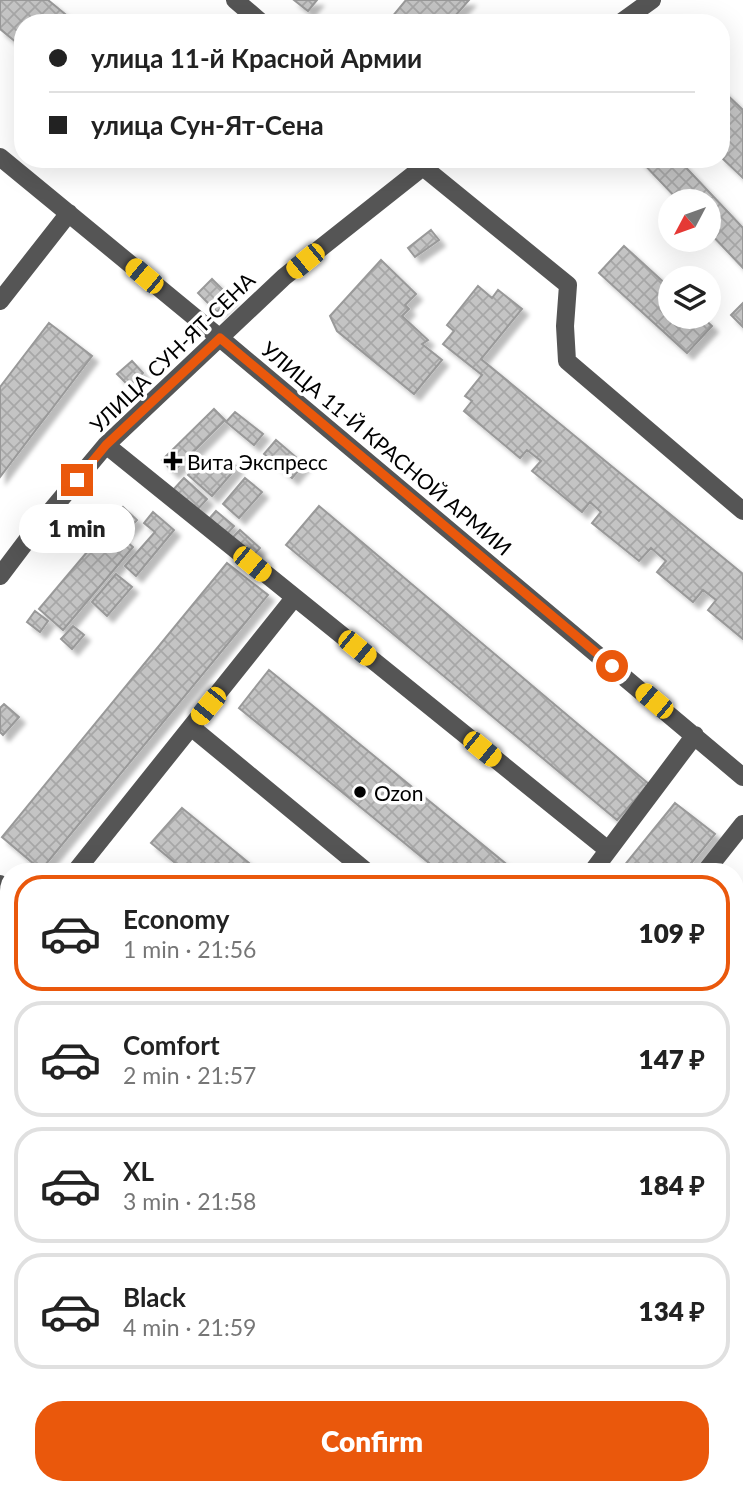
<!DOCTYPE html>
<meta charset="utf-8">
<style>
body{margin:0;font-family:Lato,sans-serif;background:#f6f6f6;color:#222;height:100vh;display:flex;flex-direction:column;font-size:26px;white-space:nowrap}
*{box-sizing:border-box;margin:0}
p{font-size:23px;color:#767676}
.icon{flex:none;width:38px;height:38px;fill:none;stroke:currentColor;stroke-width:2;stroke-linecap:round;stroke-linejoin:round}
.map{position:relative;flex:1;overflow:hidden}
.details{position:absolute;left:0px;top:863px;width:744px;height:632px;display:flex;flex-direction:column;background:#fff;border-radius:28px 28px 0 0;box-shadow:0 7px 28px #0002}
.details>*{flex:none}
.top-card{position:absolute;left:14px;top:14px;width:716px;height:154px;border-radius:28px;box-shadow:0 7px 28px #0002;display:grid;align-content:center;height:154px;padding:0 35px;background:#fff}
.needle{width:46px;rotate:229deg}
.tools{position:absolute;left:658px;top:189px;display:grid;gap:14px}
.tools a{display:grid;place-items:center;width:63px;height:63px;border-radius:50%;background:#fff;box-shadow:0 7px 28px #0002;font-size:35px}
.end{position:absolute;width:32px;height:32px;margin:-16px;border:9px solid #ea580c;background:#fff;box-shadow:0 0 0 4px #fff}
.from{border-radius:50%}
.bubble{position:absolute;height:49px;border-radius:24px;background:#fff;box-shadow:0 7px 28px #0002;font-size:23px;font-weight:800;line-height:49px;text-align:center}
.car{position:absolute;width:21px;height:42px;margin:-21px -10px;border-radius:9px;box-shadow:0 0 5px 2px #0007;background:linear-gradient(#f5c518 24%,#345 0 40%,#f5c518 0 76%,#345 0 86%,#f5c518 0)}
.top-card b{display:flex;align-items:center;gap:24px;height:66px;font-size:26px}
.top-card b+b{border-top:2px solid #e0e0e0}
.top-card i{width:18px;height:18px;background:#222}
ul{padding:12px 0 0;list-style:none}
li{display:flex;align-items:center;gap:21px;height:116px;margin:0 14px 10px;padding:0 21px;border:4px solid #e0e0e0;border-radius:28px}
li div{flex:1}
li b{display:block;font-size:26px}
li em{font-style:normal;font-weight:800}
li.active{border-color:#ea580c}
li>.icon{width:63px;height:63px;stroke-width:1.5}
.action{display:flex;gap:14px;margin-top:auto;padding:14px 35px}
.action a{flex:1;height:80px;border-radius:28px;background:#ea580c;color:#fff;font-size:28px;font-weight:800;line-height:80px;text-align:center}
.map>svg:first-child{display:block}
</style>
<div class="map">
<svg width="743" height="1493" viewBox="0 0 743 1493">
<defs>
<pattern id="building-cross-hatch" width="8" height="8" patternUnits="userSpaceOnUse" patternTransform="scale(1.75)"><rect width="8" height="8" fill="#c4c4c4"/><path d="M0 0l8 8M0 8l8-8" fill="none" stroke="#a7a7a7"/></pattern>
<filter id="shadow"><feDropShadow dx="6" dy="6" stdDeviation="2" flood-color="#0004"/></filter>
</defs>
<rect width="100%" height="100%" fill="#fff"/>
<!-- building -->
<path fill="url(#building-cross-hatch)" stroke="#999" stroke-width="2" filter="url(#shadow)" d="M0 0H48L76 23H23V48L0 29Z
M294 0H317L308 11Z
M406 0H469L449 23H387Z
M406 0H469L449 23H387Z
M721 89 743 110V178L721 157Z
M639 159H678L743 228V268L709 232V201H679Z
M431 230 439 240 415 257 408 248Z
M624 246 670 288V317H702L712 326 687 353 599 273Z
M381 260 416 294 405 305 409 309 402 316 428 340 422 344 442 360 414 394 337 331 330 316Z
M212 279 231 298 217 312 198 293Z
M478 286 492 298 498 290 522 309 481 359 743 574V639L708 610 716 600 703 590 693 602 657 572 666 561 651 548 639 561 592 523 601 512 590 502 582 512 532 471 541 461 527 450 520 458 464 411 472 401 465 396 482 375 443 344 454 331 447 325Z
M743 303V327L731 315Z
M49 323 92 356 0 477V387Z
M132 361 143 373 129 386 117 374Z
M214 409 225 420 173 472 162 460Z
M235 412 263 434 254 445 226 422Z
M276 440 304 464 292 478 264 454Z
M228 459 237 467 212 496 188 475 202 460 216 472Z
M184 478 207 499 196 511 173 490Z
M245 478 262 492 239 518 223 504Z
M319 506 649 784 617 820 286 545Z
M123 507 137 520 123 536 109 523Z
M216 511 234 526 226 535 208 520Z
M153 512 174 530 136 576 125 566 155 532 144 523Z
M109 526 133 547 63 630 39 609Z
M240 530 260 548 251 558 231 539Z
M227 563 268 595 41 870 2 837Z
M116 574 132 587 107 616 92 602Z
M35 611 48 621 40 632 27 622Z
M73 626 84 635 72 649 61 639Z
M269 670 516 872H440L239 708Z
M4 704 19 717 3 735 0 732V708Z
M675 803 715 834 684 872H619Z
M182 808 260 872H186L151 843Z
M0 902 9 909V969L0 962Z
M743 1077V1155L735 1164V1086Z
M0 1082 9 1089V1126L0 1119Z
M735 1201 743 1208V1353L735 1347V1259L741 1253 735 1248Z
M9 1240V1269L0 1262V1251Z"/>
<g fill="none" stroke-linecap="round" stroke-linejoin="round">
<!-- minor -->
<path stroke="#555" stroke-width="18" d="M235 0 262 23
M620 23 652 0
M0 157 220 338 743 777
M423 167 568 285 565 326 567 361 743 511
M0 301 69 213
M106 445 608 850
M0 576 34 531 106 445 284 277 433 159
M191 727 367 872
M75 872 294 598
M592 872 695 735
M705 872 743 824
M0 884 9 891
M0 1016 9 1023
M704 1486 713 1493"/>
</g>
<g fill="none" stroke-linecap="round" stroke-linejoin="round">
<!-- route -->
<path stroke="#ea580c" stroke-width="9" d="M77 480 106 445 220 338 612 666"/>
</g>
<!-- markers -->
<g fill="#000" stroke="#fff" stroke-width="2.5">
<path d="M169.5 450.5h7v7h7v7h-7v7h-7v-7h-7v-7h7z"/>
<circle cx="360" cy="792" r="7"/>
</g>
<g text-anchor="middle" dominant-baseline="central" stroke-width="7" stroke-linejoin="round" paint-order="stroke">
<!-- street labels -->
<g font-size="21" fill="#000" stroke="#fff">
<text transform="translate(172 352) rotate(-44)">УЛИЦА СУН-ЯТ-СЕНА</text>
<text transform="translate(387 448) rotate(40)">УЛИЦА 11-Й КРАСНОЙ АРМИИ</text>
</g>
<!-- poi labels -->
<g font-size="21" fill="#000" stroke="#fff" text-anchor="start">
<text x="187" y="461">Вита Экспресс</text>
<text x="374" y="792">Ozon</text>
</g>
</g>
</svg>
<div class="tools">
<a><svg class="needle" viewBox="-14 -14 28 28"><path d="M0-13l5 13h-10z" fill="#e53935"/><path d="M0 13l5-13h-10z" fill="#767676"/></svg></a>
<a><svg class="icon" aria-label="layers" viewBox="0 0 24 24"><path d="M12 4l9 5-9 5-9-5zM3 14l9 5 9-5"/></svg></a>
</div>
<i class="end from" style="left:612px;top:666px"></i>
<i class="end" style="left:77px;top:480px"></i>
<div class="bubble" style="left:19px;top:504px;width:116px">1 min</div>
<i class="car" style="left:305px;top:261px;rotate:231deg"></i>
<i class="car" style="left:144px;top:276px;rotate:310deg"></i>
<i class="car" style="left:252px;top:564px;rotate:129deg"></i>
<i class="car" style="left:357px;top:648px;rotate:129deg"></i>
<i class="car" style="left:654px;top:701px;rotate:310deg"></i>
<i class="car" style="left:208px;top:706px;rotate:219deg"></i>
<i class="car" style="left:482px;top:749px;rotate:129deg"></i>
<div class="top-card">
<b><i class="from"></i>улица 11-й Красной Армии</b>
<b><i></i>улица Сун-Ят-Сена</b>
</div>
<section class="details">
<ul>
<li class="active"><svg class="icon" aria-label="car" viewBox="0 0 24 24"><path d="M5 17H2v-5l4-1 3-4h7l3 4 3 1v5h-3M9 17h6M6 11h13"/><circle cx="7" cy="17" r="2"/><circle cx="17" cy="17" r="2"/></svg><div><b>Economy</b><p>1 min · 21:56</p></div><em>109 ₽</em></li>
<li><svg class="icon" aria-label="car" viewBox="0 0 24 24"><path d="M5 17H2v-5l4-1 3-4h7l3 4 3 1v5h-3M9 17h6M6 11h13"/><circle cx="7" cy="17" r="2"/><circle cx="17" cy="17" r="2"/></svg><div><b>Comfort</b><p>2 min · 21:57</p></div><em>147 ₽</em></li>
<li><svg class="icon" aria-label="car" viewBox="0 0 24 24"><path d="M5 17H2v-5l4-1 3-4h7l3 4 3 1v5h-3M9 17h6M6 11h13"/><circle cx="7" cy="17" r="2"/><circle cx="17" cy="17" r="2"/></svg><div><b>XL</b><p>3 min · 21:58</p></div><em>184 ₽</em></li>
<li><svg class="icon" aria-label="car" viewBox="0 0 24 24"><path d="M5 17H2v-5l4-1 3-4h7l3 4 3 1v5h-3M9 17h6M6 11h13"/><circle cx="7" cy="17" r="2"/><circle cx="17" cy="17" r="2"/></svg><div><b>Black</b><p>4 min · 21:59</p></div><em>134 ₽</em></li>
</ul>
<div class="action"><a>Confirm</a></div>
</section>
</div>
